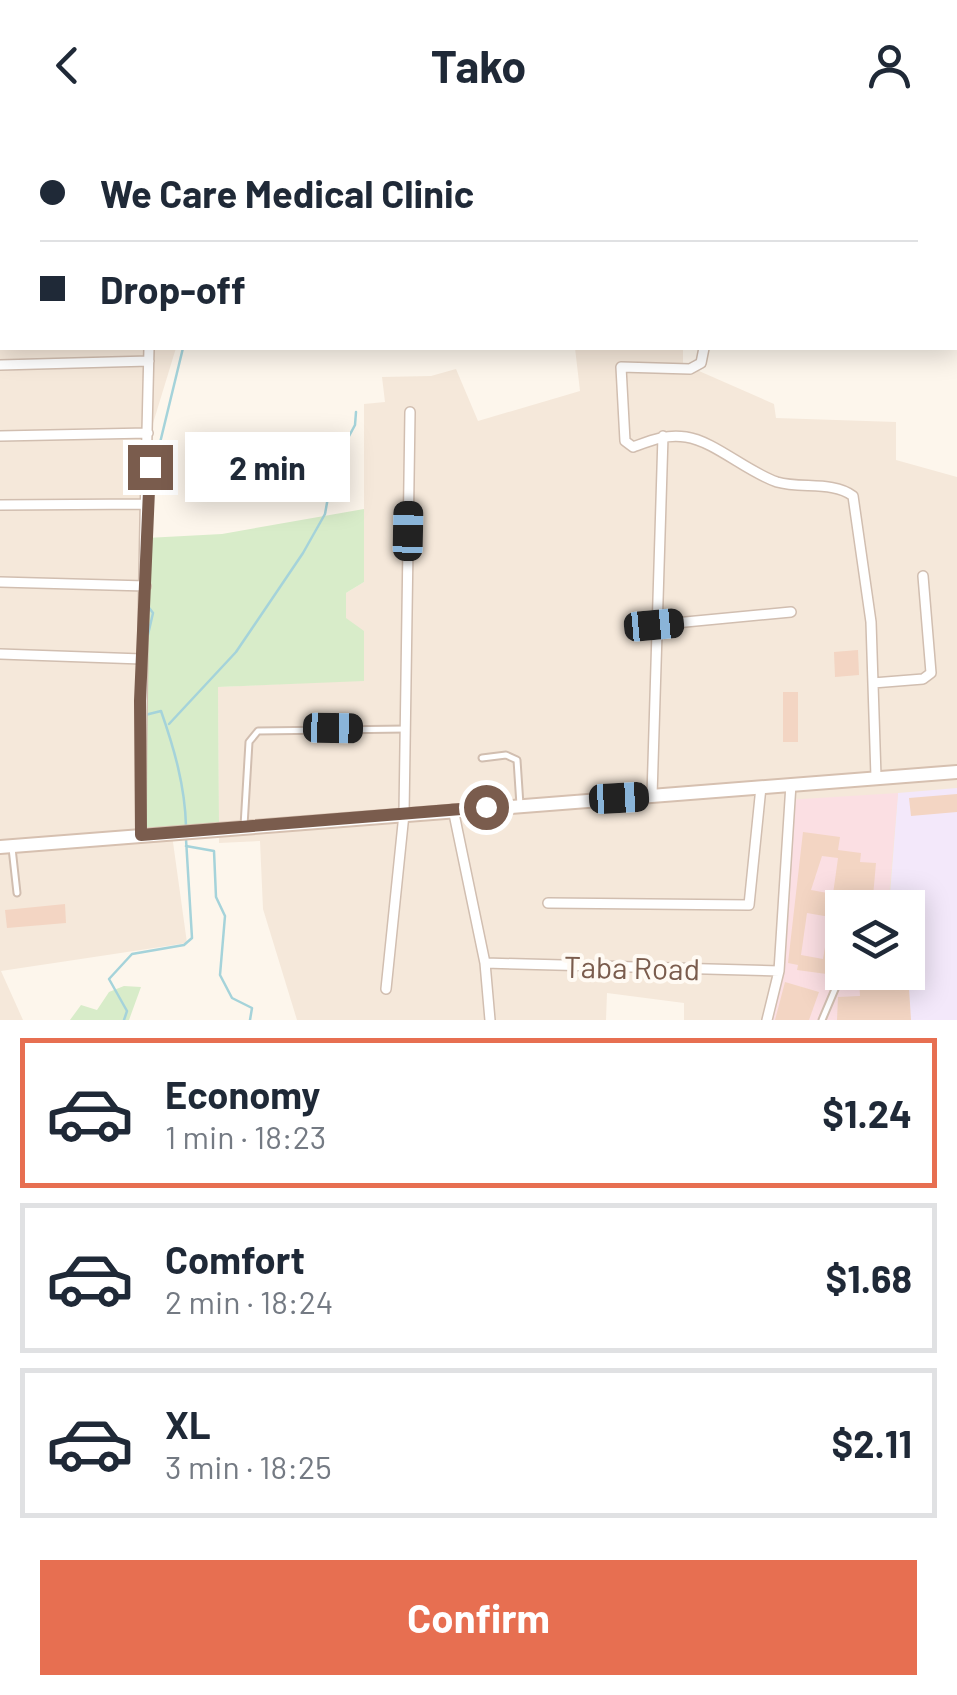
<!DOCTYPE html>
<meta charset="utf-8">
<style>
body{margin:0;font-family:Barlow,sans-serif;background:#f6f6f7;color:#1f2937;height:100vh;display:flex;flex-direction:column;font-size:38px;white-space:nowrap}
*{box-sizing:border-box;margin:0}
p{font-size:32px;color:#747a83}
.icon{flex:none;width:55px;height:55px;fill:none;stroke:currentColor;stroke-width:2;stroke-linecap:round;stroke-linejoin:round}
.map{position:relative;height:890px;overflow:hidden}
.sheet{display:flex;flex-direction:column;background:#fff;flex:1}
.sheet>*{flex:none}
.hud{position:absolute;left:0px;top:0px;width:958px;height:220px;box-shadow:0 5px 25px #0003;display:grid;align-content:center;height:220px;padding:0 40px;background:#fff}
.buttons{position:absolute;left:825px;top:760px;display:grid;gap:20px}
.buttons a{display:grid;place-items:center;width:100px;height:100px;border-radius:0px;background:#fff;box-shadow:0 5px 25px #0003;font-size:50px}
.end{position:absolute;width:45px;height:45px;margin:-22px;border:12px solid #7a5c4d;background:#fff;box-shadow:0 0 0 5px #fff}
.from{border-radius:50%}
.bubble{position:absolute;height:70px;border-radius:0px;background:#fff;box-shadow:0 5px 25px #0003;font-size:32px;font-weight:700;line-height:70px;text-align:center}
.car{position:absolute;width:30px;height:60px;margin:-30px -15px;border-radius:12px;box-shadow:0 0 8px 2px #0007;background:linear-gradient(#222 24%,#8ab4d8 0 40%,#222 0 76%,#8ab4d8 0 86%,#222 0)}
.hud b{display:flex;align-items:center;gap:35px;height:95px;font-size:38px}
.hud b+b{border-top:2px solid #e0e1e3}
.hud i{width:25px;height:25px;background:#1f2937}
ul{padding:18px 0 0;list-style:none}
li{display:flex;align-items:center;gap:30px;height:150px;margin:0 20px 15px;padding:0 20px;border:5px solid #e0e1e3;border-radius:0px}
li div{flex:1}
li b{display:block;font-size:38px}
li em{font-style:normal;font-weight:700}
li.on{border-color:#e76f51}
li>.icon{width:90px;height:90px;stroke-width:1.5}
.primary-button{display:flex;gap:20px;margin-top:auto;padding:20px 40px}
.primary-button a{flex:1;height:115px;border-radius:0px;background:#e76f51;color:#fff;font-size:40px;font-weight:700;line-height:115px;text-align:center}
header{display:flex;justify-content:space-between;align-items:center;height:130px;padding:0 40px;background:#fff;font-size:45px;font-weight:700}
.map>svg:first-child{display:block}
</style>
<header><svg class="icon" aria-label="back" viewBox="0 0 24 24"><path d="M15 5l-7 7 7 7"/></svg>Tako<svg class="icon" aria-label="person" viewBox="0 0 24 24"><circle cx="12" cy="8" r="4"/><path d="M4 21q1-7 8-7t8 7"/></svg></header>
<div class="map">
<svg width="957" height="890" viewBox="0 0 957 890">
<rect width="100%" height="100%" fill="#fdf6ec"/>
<!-- residential -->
<path fill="#f5e8da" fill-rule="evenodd" d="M0 0 217 2H2V218H176L143 326 136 707 172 705 187 813 1 841 23 890H0Z
M575 218H683V234L774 274 776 288 896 292V330L957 347V890H684V873L607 863 606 890H297L263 779 260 711 219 713 218 557 364 550 346 489V463L364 452V274L385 272 382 247 431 246 456 239 478 291 580 261ZM842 778H908V842H842Z"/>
<!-- education -->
<path fill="#f3e8fa" d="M957 658V890H885V843L908 842V778L889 777 898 663Z"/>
<!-- medical -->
<path fill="#fbdfe3" d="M898 663 888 777 842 778V842L884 843 885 890H765L776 843 786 670Z"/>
<!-- green -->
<path fill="#d8ecc9" d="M364 379V452L346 463V488L364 501V551L218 557 219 694 139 698 146 408 222 404Z
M124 856 141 857 129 890H70L81 875 97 880 109 862Z"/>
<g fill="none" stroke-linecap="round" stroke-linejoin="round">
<!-- stream -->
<path stroke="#a5d3da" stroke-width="2.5" d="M190 0 192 2
M150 354 183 218
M149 399 150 377
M148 444 149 427
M147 509 153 483 147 475
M145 585 161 581C174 618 185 656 186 696
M169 594 236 522 303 423 325 384 334 334 355 295 356 282
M186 716 214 721 216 767 225 786 220 845 232 868 252 878 250 890
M124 890 127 881 109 849 132 824 184 815 192 808 186 709"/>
</g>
<!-- building -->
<path fill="#f3d5c3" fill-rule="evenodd" d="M858 520 859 545 835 547 834 522Z
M783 562H798V612H783Z
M957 664V682L911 686 909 668Z
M803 702 840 707 838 720 861 723 860 732 876 733 872 778H842V839L834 845 797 840 798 835 788 833ZM822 726 838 728 833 764 811 760ZM807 783 830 787 823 829 801 825Z
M65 774 66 793 7 798 5 780Z
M889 842H908L911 890H837L838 867 860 866 859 849 889 847Z
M785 852 819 862 809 890H775Z"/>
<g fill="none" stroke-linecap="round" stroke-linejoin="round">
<!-- lane casing -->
<g stroke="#d1beb0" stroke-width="9">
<path id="lane" d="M482 628 506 625 517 630 520 675
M244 696 249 612 258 601 406 599
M12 718 17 763
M822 890 841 845"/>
</g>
<!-- street casing -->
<g stroke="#d1beb0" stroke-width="12">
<path id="street" d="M6 0 7 2
M0 82H2
M704 218 701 233 690 239 621 237 625 311 633 317C652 310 666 304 686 307 714 311 747 342 777 352 801 359 833 351 853 366L871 492 876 647
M0 235 149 231
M0 306 148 303
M0 375 148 374
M0 452 146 456
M654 495 791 482
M0 524 142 529
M873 553 923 549 931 543 923 446
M652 666 663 306
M453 679 485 833 490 890
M141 705C141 543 145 380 149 218
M548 773 749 775 761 657
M485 833 779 841
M386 859 404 684 410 282
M767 890 779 841 791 654"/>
</g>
<!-- secondary casing -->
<g stroke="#d6c0b0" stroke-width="16">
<path id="secondary" d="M0 717 957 642"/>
</g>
<!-- lane -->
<use href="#lane" stroke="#fff" stroke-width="5"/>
<!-- street -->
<use href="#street" stroke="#fff" stroke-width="9"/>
<!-- secondary -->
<use href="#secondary" stroke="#fff" stroke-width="12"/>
</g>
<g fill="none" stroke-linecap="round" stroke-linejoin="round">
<!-- route -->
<path stroke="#7a5c4d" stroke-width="12" d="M150 337 140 571 141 705 486 677"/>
</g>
<g text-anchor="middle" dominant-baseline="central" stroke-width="8" stroke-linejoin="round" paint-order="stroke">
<!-- street labels -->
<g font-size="30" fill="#7a5c4d" stroke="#fffaf3">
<text transform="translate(632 837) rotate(1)">Taba Road</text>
</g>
</g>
</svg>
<div class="buttons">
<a><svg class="icon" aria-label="layers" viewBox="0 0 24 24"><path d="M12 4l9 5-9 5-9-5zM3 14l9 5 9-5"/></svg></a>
</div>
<i class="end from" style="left:486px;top:677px"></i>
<i class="end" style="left:150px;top:337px"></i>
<div class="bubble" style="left:185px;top:302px;width:165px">2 min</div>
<i class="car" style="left:408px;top:401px;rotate:1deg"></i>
<i class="car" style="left:654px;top:495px;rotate:85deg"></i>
<i class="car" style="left:333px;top:598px;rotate:91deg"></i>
<i class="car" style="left:619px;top:668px;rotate:87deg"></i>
<div class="hud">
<b><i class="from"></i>We Care Medical Clinic</b>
<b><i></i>Drop-off</b>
</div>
</div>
<section class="sheet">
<ul>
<li class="on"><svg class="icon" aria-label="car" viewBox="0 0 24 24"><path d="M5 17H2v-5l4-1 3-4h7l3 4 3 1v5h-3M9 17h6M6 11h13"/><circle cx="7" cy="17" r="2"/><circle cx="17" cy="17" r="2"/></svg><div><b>Economy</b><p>1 min · 18:23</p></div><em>$1.24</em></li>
<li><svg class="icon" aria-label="car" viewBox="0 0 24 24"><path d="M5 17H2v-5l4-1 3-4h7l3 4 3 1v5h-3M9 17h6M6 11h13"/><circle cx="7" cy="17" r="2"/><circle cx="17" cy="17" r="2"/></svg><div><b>Comfort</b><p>2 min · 18:24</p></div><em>$1.68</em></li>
<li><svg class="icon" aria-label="car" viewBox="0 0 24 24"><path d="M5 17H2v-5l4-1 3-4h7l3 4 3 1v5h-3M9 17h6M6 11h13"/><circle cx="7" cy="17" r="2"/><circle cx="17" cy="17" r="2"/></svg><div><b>XL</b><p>3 min · 18:25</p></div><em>$2.11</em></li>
</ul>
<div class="primary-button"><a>Confirm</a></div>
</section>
